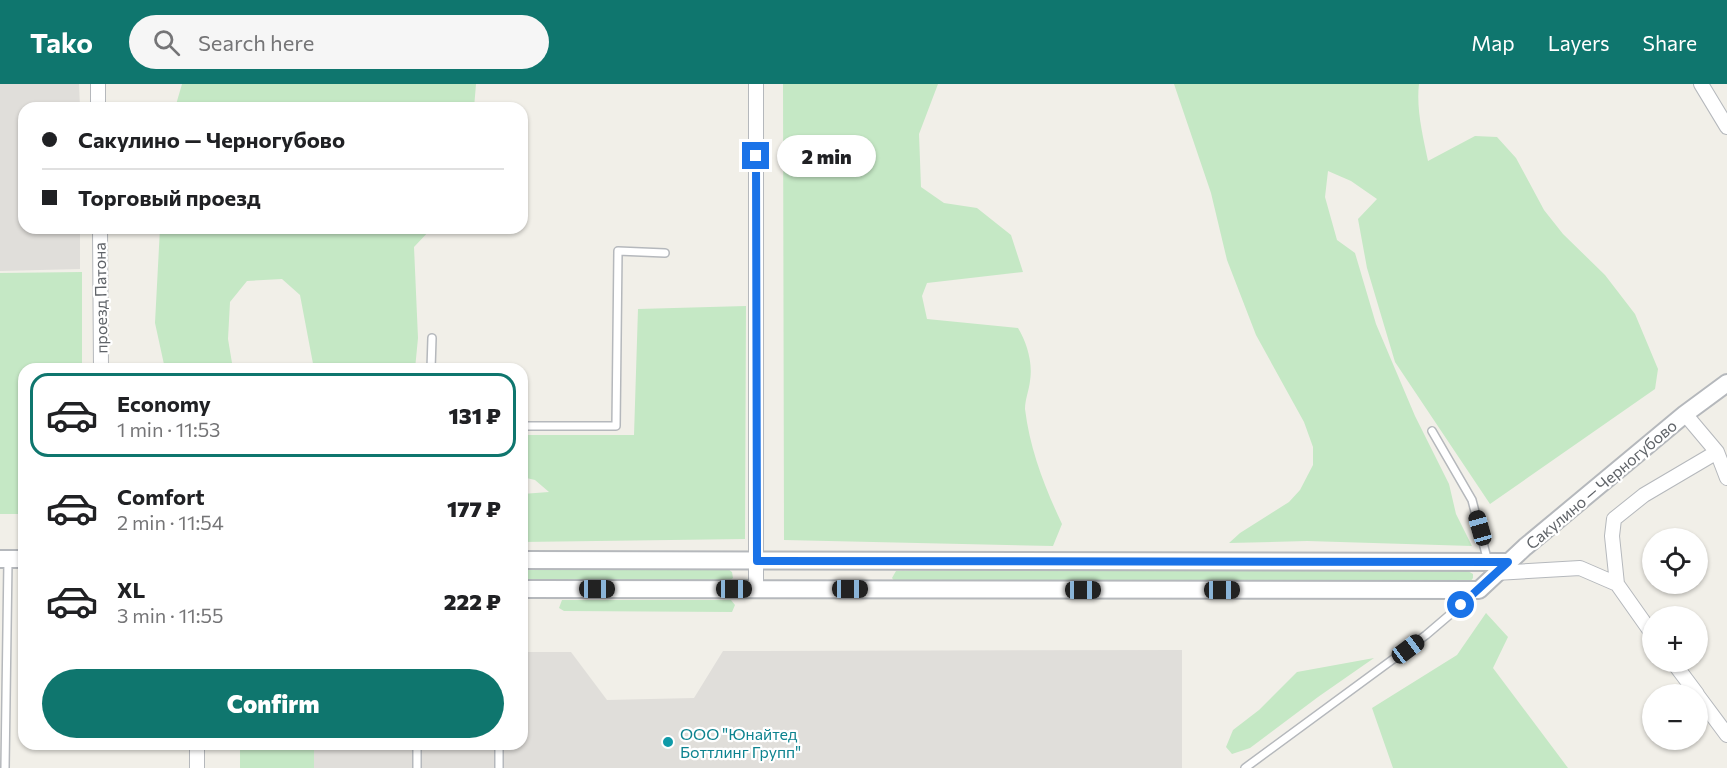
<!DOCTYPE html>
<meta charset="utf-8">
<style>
body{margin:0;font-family:Commissioner,sans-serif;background:#f6f6f6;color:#202124;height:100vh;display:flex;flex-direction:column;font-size:22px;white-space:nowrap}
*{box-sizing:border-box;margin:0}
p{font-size:20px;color:#757577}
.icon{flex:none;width:33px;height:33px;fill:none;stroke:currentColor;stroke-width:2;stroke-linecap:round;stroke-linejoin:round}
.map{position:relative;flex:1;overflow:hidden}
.drawer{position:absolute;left:18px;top:279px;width:510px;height:387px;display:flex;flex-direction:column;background:#fff;border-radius:18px;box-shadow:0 2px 4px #0004}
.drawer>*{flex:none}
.banner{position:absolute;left:18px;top:18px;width:510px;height:132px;border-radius:18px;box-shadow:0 2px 4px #0004;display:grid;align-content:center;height:132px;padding:0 24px;background:#fff}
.fabs{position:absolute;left:1642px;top:444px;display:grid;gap:12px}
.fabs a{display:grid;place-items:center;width:66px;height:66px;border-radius:50%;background:#fff;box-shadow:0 2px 4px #0004;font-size:30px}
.end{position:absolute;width:27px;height:27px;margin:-14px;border:8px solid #1a73e8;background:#fff;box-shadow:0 0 0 3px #fff}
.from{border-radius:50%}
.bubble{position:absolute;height:42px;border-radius:21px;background:#fff;box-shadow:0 2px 4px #0004;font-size:20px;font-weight:800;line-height:42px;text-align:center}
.car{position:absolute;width:18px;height:36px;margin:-18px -9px;border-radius:8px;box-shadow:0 0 4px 2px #0007;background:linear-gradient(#222 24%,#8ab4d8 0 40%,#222 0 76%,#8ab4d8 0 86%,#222 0)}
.banner b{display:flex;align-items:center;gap:21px;height:57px;font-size:22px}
.banner b+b{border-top:2px solid #e0e0e0}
.banner i{width:15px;height:15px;background:#202124}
ul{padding:10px 0 0;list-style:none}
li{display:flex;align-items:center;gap:18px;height:84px;margin:0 12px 9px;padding:0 12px;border:3px solid transparent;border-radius:18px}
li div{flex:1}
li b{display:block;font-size:22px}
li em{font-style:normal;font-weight:800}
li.active{border-color:#0f766e}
li>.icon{width:54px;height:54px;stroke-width:1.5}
.button{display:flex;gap:12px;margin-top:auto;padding:12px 24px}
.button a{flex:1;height:69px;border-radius:36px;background:#0f766e;color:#fff;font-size:24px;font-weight:800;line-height:69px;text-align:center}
header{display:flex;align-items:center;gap:36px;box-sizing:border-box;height:84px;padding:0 30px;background:#0f766e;color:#fff}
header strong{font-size:28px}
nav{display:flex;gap:33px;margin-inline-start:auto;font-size:21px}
.search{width:420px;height:54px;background:#f6f6f6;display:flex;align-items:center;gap:15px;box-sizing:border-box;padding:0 21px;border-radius:33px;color:#757577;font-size:22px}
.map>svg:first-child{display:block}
</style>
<header>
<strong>Tako</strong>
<div class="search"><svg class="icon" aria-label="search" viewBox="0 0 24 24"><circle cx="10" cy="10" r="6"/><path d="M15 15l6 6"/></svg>Search here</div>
<nav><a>Map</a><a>Layers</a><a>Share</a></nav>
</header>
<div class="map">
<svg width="1727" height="684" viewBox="0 0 1727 684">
<rect width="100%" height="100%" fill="#f1efe8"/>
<!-- industrial -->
<path fill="#e0deda" d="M0 0H79L80 24H24V144H80V185L0 187Z
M1182 566V684H314V660H522V568H571L607 616 694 614 723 567Z"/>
<!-- green -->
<path fill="#c5e8c5" d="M182 0H476L474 24H175Z
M783 0H938L919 50 921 103 944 119 977 124 1011 151 1023 188 927 199 922 212 927 235 1018 244C1027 259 1033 279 1030 297 1029 306 1025 316 1025 325 1030 366 1045 404 1062 440L1053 462 784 456Z
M1174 0H1419C1416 25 1423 52 1428 77L1475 52 1497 53 1516 74 1544 126 1563 150 1605 191 1635 230 1658 285 1655 305 1490 420 1395 278 1367 184 1358 135 1377 115 1351 97 1328 87 1325 113 1337 156 1355 169 1376 240 1415 332 1449 400 1456 430 1472 462 1307 457 1229 459 1240 449 1289 418 1300 406 1313 381V363L1304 338 1256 251 1227 176 1211 109Z
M160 144H432L414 163 418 254 415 285H314L300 211 282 195 247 197 230 218 228 255 233 285H165L155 239Z
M82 188V285H24V430H0V189Z
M746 222 745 455 522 458V410L549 408 535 396 522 393V351H634L638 225Z
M522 484 728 485 732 488 733 494 729 497H522Z
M1238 484 1468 487 1473 490V494L1470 498 897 500 892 494 896 487Z
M562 516H731L735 521 732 528 564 527 559 524Z
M1486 529 1508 553 1493 584 1568 684H1393L1372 624 1457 571Z
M1374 574 1318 613 1250 664 1232 670 1226 663 1233 646 1259 626 1297 588Z
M314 663V684H240V664Z"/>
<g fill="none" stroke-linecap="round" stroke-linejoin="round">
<!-- service casing -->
<g stroke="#b5b8bc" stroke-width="10">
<path id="service" d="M431 285 432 254
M522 342H616L618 167 665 169
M1432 347 1472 416 1488 478
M417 660V684
M499 660V684
M5 684 8 477
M1245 684 1426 551 1474 510"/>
</g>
<!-- minor casing -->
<g stroke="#b5b8bc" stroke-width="16">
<path id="minor" d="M98 0V24
M1701 0 1727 43
M100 144 101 285
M1685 330 1717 368 1727 394
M1496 489 1580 484 1617 500
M756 505V0
M1653 551 1617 500 1612 452 1614 435 1644 411 1717 368
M1673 578 1697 610
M1698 612 1727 651
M197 684V660"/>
</g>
<!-- tertiary casing -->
<g stroke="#b5b8bc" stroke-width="20">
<path id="tertiary" d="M0 475H24
M522 476 1508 478
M522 505 1479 506 1525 463 1685 330 1727 299"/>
</g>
<!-- service -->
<use href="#service" stroke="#fff" stroke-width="7"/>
<!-- minor -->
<use href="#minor" stroke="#fff" stroke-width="14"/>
<!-- tertiary -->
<use href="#tertiary" stroke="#fff" stroke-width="16"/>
</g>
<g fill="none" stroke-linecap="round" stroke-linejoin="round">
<!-- route -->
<path stroke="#1a73e8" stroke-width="8" d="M756 72 757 477 1508 478 1461 521"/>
</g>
<!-- markers -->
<circle fill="#0f9aa8" stroke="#fff" stroke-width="2" cx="668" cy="658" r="6"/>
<g text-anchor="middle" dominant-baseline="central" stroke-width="4.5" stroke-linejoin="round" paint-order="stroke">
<!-- street labels -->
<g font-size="16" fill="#5f6368" stroke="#fff">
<text transform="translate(100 214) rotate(-91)">проезд Патона</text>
<text transform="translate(1601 400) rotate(-40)">Сакулино — Черногубово</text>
</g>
<!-- culture labels -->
<g font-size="16" fill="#0d838f" stroke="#fff" text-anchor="start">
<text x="680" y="649">ООО "Юнайтед<tspan x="680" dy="18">Боттлинг Групп"</tspan></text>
</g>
</g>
</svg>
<div class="fabs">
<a><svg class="icon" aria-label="locate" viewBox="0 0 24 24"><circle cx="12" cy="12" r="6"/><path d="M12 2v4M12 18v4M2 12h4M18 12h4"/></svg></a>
<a>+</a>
<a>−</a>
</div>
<i class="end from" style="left:1461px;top:521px"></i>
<i class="end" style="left:756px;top:72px"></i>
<div class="bubble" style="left:777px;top:51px;width:99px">2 min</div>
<i class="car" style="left:1480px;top:444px;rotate:344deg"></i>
<i class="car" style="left:597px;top:505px;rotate:90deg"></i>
<i class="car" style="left:734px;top:505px;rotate:90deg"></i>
<i class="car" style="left:850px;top:505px;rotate:90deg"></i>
<i class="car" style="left:1083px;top:506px;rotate:90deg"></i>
<i class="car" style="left:1222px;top:506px;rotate:90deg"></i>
<i class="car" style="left:1408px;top:565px;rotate:53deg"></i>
<div class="banner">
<b><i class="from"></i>Сакулино — Черногубово</b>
<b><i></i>Торговый проезд</b>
</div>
<section class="drawer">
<ul>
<li class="active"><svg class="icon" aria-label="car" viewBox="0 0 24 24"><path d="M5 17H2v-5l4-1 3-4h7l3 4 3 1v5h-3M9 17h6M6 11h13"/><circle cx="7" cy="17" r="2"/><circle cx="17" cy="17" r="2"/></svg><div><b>Economy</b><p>1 min · 11:53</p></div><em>131 ₽</em></li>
<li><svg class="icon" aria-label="car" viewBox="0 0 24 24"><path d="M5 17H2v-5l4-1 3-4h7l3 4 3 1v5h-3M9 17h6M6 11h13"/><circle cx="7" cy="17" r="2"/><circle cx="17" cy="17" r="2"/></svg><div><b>Comfort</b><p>2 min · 11:54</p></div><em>177 ₽</em></li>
<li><svg class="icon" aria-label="car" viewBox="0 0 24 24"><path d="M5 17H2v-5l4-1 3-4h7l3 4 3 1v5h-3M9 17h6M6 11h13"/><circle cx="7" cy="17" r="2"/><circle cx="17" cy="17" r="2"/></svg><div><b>XL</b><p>3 min · 11:55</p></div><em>222 ₽</em></li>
</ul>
<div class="button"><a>Confirm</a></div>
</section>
</div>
